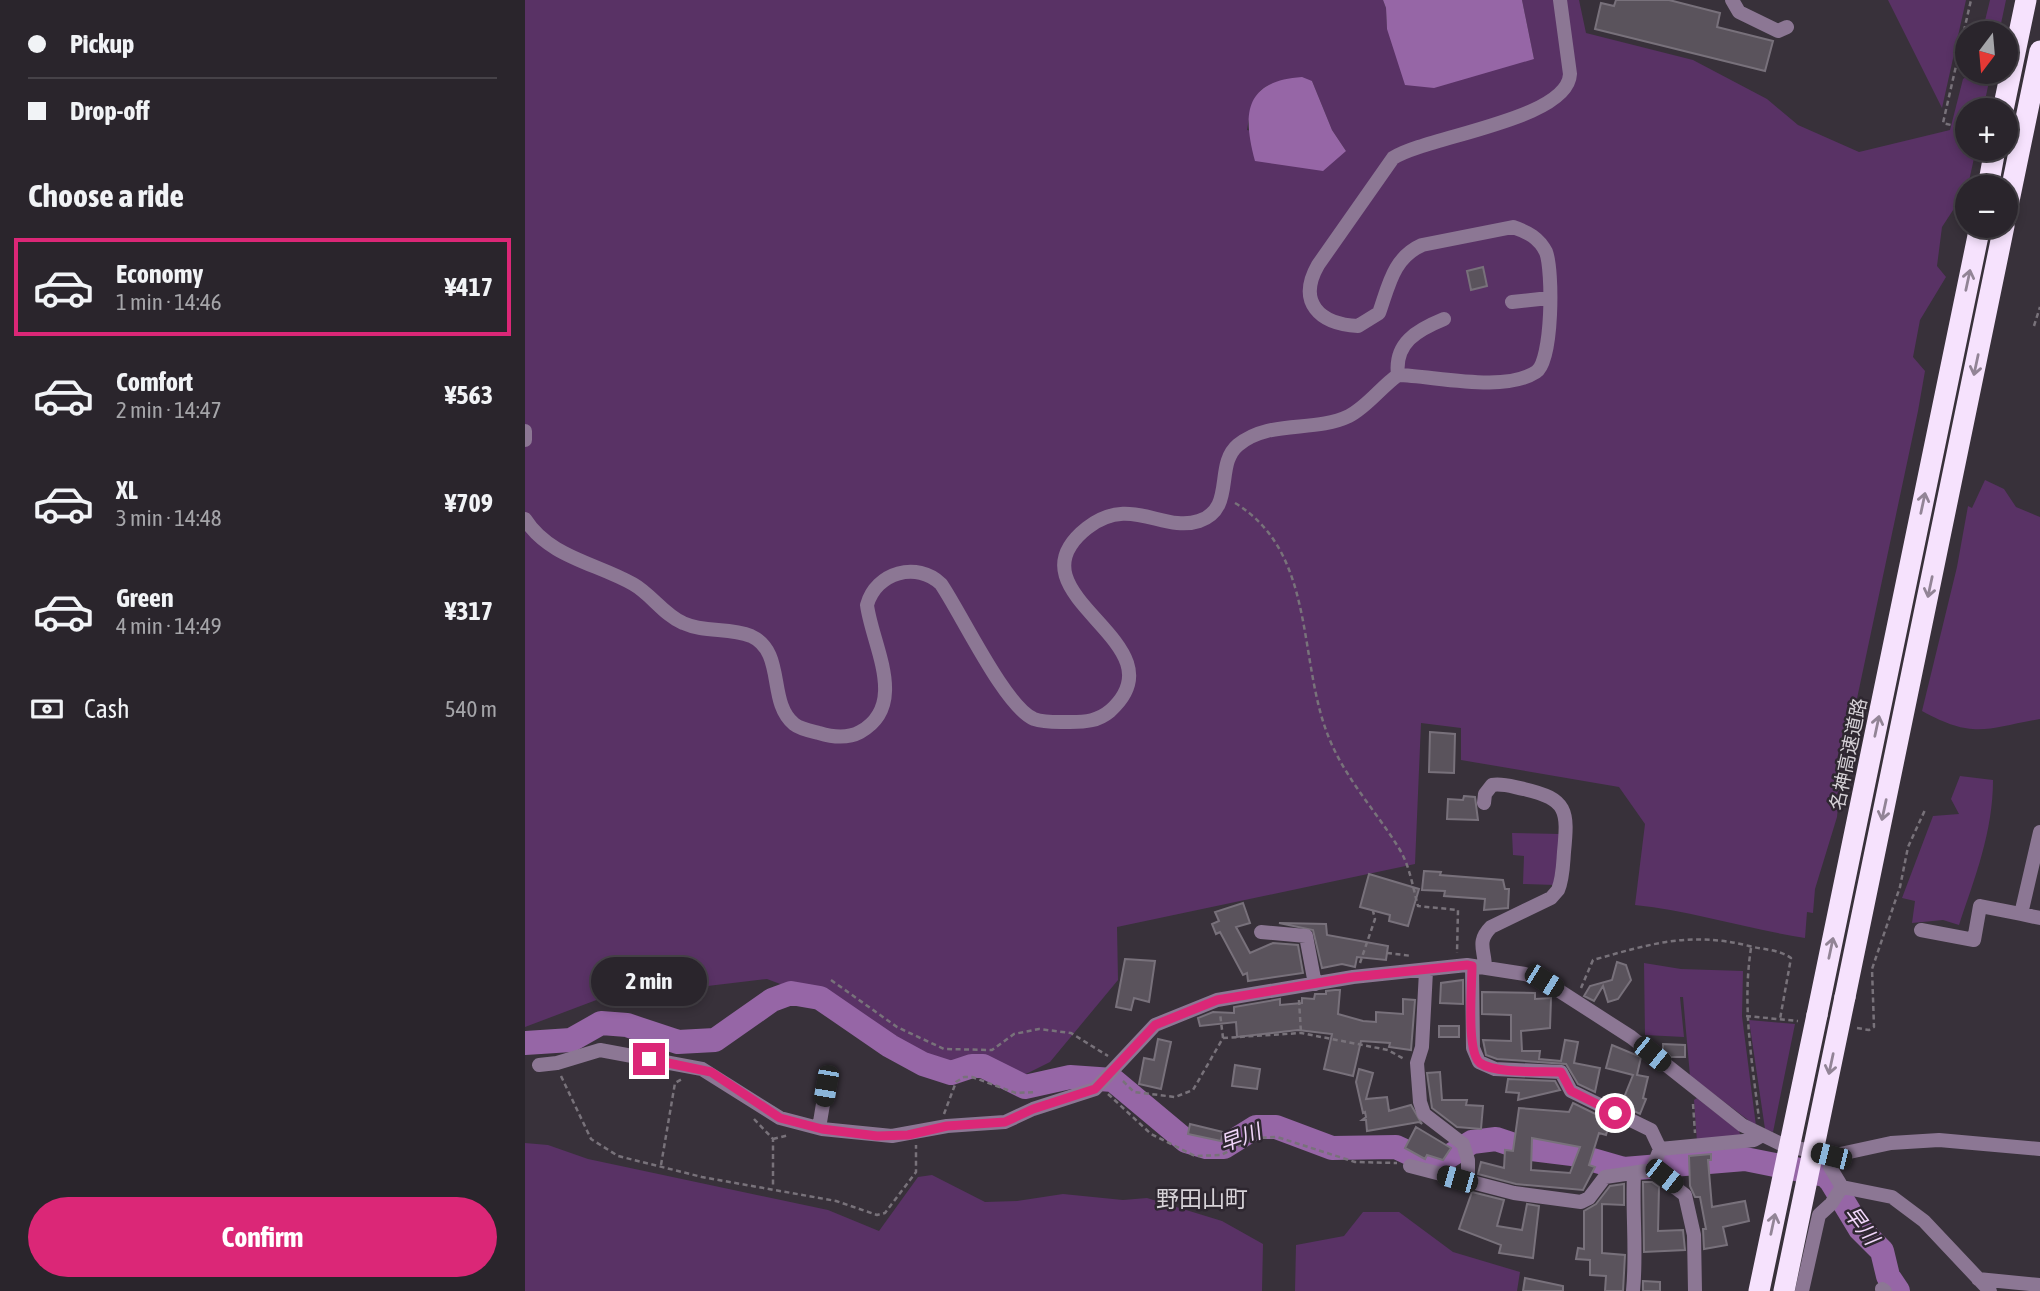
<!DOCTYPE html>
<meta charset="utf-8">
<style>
body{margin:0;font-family:"Asap Condensed","Noto Sans JP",sans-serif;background:#363138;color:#f1f3f6;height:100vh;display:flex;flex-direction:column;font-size:26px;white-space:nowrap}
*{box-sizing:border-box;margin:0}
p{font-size:23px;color:#a5a5a9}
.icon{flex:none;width:38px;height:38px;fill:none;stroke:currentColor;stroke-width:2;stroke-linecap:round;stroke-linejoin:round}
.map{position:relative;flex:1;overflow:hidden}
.panel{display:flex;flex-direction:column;background:#2a252c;width:525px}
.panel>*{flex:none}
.guide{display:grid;align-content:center;height:154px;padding:0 28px;background:#2a252c}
.needle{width:46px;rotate:196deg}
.controls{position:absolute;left:1430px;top:21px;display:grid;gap:14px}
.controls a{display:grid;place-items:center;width:63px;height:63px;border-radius:50%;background:#2a252c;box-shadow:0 4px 10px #0003,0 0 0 2px #464248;font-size:35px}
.end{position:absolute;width:32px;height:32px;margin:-16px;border:9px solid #db2777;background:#fff;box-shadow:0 0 0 4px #fff}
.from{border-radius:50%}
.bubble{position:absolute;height:49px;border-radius:24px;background:#2a252c;box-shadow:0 4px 10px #0003,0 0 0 2px #464248;font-size:23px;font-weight:700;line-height:49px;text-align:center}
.car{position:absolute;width:21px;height:42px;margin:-21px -10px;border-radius:9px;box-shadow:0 0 5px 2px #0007;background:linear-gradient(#222 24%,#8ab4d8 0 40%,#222 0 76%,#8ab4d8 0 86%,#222 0)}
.guide b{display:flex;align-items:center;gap:24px;height:66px;font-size:26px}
.guide b+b{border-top:2px solid #464248}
.guide i{width:18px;height:18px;background:#f1f3f6}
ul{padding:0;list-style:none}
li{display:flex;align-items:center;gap:21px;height:98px;margin:0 14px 10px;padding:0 14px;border:4px solid transparent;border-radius:0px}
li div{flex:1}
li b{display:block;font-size:26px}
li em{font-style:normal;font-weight:700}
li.active{border-color:#db2777}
li>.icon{width:63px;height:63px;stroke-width:1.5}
h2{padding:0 28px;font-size:32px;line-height:84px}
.pay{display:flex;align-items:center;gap:18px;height:77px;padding:0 28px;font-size:26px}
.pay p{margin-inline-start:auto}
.action{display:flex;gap:14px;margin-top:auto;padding:14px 28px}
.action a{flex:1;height:80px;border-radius:42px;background:#db2777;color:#fff;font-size:28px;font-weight:700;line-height:80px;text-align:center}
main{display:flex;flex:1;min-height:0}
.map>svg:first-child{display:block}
</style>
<main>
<section class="panel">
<div class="guide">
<b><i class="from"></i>Pickup</b>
<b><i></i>Drop-off</b>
</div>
<h2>Choose a ride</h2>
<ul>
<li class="active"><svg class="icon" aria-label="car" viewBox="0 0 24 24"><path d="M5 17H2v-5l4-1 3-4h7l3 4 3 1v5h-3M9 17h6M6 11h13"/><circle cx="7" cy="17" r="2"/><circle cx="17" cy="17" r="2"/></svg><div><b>Economy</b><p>1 min · 14:46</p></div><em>¥417</em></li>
<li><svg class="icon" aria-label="car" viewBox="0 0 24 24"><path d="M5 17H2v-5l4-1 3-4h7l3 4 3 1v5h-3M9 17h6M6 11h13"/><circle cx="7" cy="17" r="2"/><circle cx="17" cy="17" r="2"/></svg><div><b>Comfort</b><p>2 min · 14:47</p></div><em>¥563</em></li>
<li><svg class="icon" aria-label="car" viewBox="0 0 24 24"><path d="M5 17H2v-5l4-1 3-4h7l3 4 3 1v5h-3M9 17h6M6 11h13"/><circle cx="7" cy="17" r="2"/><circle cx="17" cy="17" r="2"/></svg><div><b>XL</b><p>3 min · 14:48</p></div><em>¥709</em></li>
<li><svg class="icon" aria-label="car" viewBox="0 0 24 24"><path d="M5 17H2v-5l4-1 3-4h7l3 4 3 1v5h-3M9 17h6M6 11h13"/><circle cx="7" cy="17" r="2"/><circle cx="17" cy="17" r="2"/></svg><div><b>Green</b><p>4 min · 14:49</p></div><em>¥317</em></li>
</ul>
<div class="pay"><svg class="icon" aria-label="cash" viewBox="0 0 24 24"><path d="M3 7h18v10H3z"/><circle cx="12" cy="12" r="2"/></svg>Cash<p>540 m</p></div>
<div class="action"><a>Confirm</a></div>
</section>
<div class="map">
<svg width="1515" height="1291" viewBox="0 0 1515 1291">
<rect width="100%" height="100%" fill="#38313a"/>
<!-- green -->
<path fill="#593265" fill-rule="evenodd" d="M0 0H858L861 8 862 29 1009 59 997 0H1054L1061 33 1168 60 1242 99 1273 125 1334 152 1425 130 1438 79 1447 72H1466L1458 110H1442V149H1451L1439 204H1432L1417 227 1412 266 1421 277 1395 320 1388 357 1400 371 1393 411 1316 774 1312 817 1290 889 1288 913 1282 912 1280 938C1222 929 1168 911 1110 905L1120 824 1094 787 936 760V728L896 723 890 864 592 927 593 980 525 1062 493 1078H430L364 1047 324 1010 242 979 74 999 0 1027ZM787 81 807 130 821 151 722 130C731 79 739 83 787 81Z
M1363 0H1441L1417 108Z
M1465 0H1481L1474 33H1457Z
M1460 480 1479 489 1491 507 1515 517V719C1462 728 1450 740 1397 711L1432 567 1443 506 1447 508Z
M1435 776 1468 780C1468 832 1450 877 1434 925L1418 920 1387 923 1390 901 1377 898 1408 816 1434 814 1426 799Z
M987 833 1036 834 1031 885 998 884 999 856 988 855Z
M1119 963 1156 969 1218 971 1217 1016 1231 1126 1165 1076 1158 997H1155L1159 1037 1120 1035Z
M1224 1020 1270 1024 1248 1132 1240 1129Z
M1172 1098 1214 1131 1216 1137 1172 1142 1169 1100Z
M0 1143 23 1145 63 1159 303 1210 354 1231 393 1177 407 1175 460 1202 492 1201 538 1194 598 1200 622 1198 697 1221 738 1244 737 1291H0Z
M838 1212H874L928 1252 995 1272 992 1291H770L771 1245 819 1236Z"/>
<!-- water -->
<path fill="#9666a6" d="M858 0H997L1009 59 909 88 880 85 862 29 861 8Z
M777 77 787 81 807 130 821 151 798 171 730 161C717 113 720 81 777 77Z"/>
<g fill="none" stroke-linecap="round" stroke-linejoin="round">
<!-- river -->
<path stroke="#9666a6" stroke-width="24" d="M0 1043 46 1040 76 1023 102 1025 153 1042 190 1040 247 1000 266 993 295 998 365 1046 398 1064 426 1073 447 1066H458L500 1087 545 1077 588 1080 661 1141 681 1147H699L731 1127H751L807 1148 871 1147 910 1165 947 1142 971 1139 998 1148 1047 1154 1099 1169 1220 1159 1300 1175 1306 1181 1335 1229 1357 1251 1363 1276 1373 1291"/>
</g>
<!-- building -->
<path fill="#5a535c" stroke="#78717b" stroke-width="2" fill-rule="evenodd" d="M1091 0H1144L1195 13 1192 27 1248 41 1240 71 1070 29 1076 3 1089 6Z
M958 267 962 286 946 290 942 271Z
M905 732 930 734 929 773 904 772Z
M939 796 950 797 953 820 922 819 923 799 938 800Z
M899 871 916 872 915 875 978 880 980 889H984L983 908 959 910 960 899 919 896 920 891 897 890Z
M844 874 894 889 883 926 864 921 865 915 835 907Z
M718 903 725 923 711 927 725 953 748 943 773 945 778 973 723 981 722 973 718 975 695 932 691 934 687 924 694 921 690 912Z
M754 923 801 924 802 935 863 946 861 960 832 957 830 967 817 964 797 968 788 930Z
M600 959 630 961 624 1002 609 998 606 1010 591 1007Z
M1092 962 1101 965 1106 980 1093 999 1083 1002 1078 986 1069 1001 1059 996 1065 986 1087 980Z
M938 980V1004L915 1003 916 983Z
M810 990H815L813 1014 838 1021 851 1022V1012L878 1014V999L890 1000 886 1050 864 1047 865 1043 836 1041 828 1076 799 1069 807 1034 773 1030 712 1037 711 1022 675 1026 673 1018 688 1012 709 1013V1007L755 999V1005L777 1003V998L789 999 790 994H801V991Z
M957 992 1010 993V999L1026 998 1025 1028 996 1031 997 1051H1015L1014 1059 1036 1061 1040 1040 1053 1042 1049 1063 1075 1068 1070 1092 1053 1084 1041 1064 972 1059 961 1055 958 1040 986 1041V1015L957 1014Z
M914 1026H934V1037H914Z
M633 1039 646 1042 636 1089 614 1084 619 1058 629 1060Z
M1138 1044 1160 1045V1057H1146L1138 1050Z
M1087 1045 1116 1057 1112 1075 1123 1077 1118 1098 1121 1099 1115 1114 1096 1105 1108 1075 1081 1068Z
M710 1065 735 1069 732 1089 707 1086Z
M834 1069 848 1073 841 1099 862 1097 864 1111 886 1105 897 1124 894 1122 842 1131 841 1120H837L841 1117 840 1112 838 1113 831 1082Z
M915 1072 917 1100H942L941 1105 958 1106 956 1129 932 1127 907 1108 902 1073Z
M983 1079 1030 1081 1035 1090 993 1100 994 1093 981 1092Z
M1048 1103 1085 1121 1081 1135 1074 1133 1064 1165 1070 1167 1058 1190 991 1184 953 1174 956 1162 979 1168 980 1150 988 1151 994 1108 1044 1112ZM1007 1138 1055 1147 1045 1173 1006 1170Z
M665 1124 698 1132 696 1141 663 1134Z
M891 1127 926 1148 918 1160 902 1155 900 1159 880 1148Z
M1186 1154V1160H1183L1187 1207 1220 1201 1224 1221 1198 1227 1202 1245 1179 1249 1178 1229H1181L1175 1197H1170L1165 1186 1164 1156Z
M1118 1182H1127L1134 1187 1133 1231 1158 1230 1160 1250 1119 1252Z
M1099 1184V1205L1077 1204V1253L1100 1255 1098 1291H1080L1081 1276 1065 1275V1260L1051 1259 1053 1248 1059 1249V1211L1071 1204 1085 1186Z
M947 1192 979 1200 972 1226 997 1230 1002 1204 1014 1206 1008 1258 974 1253 976 1245 934 1229Z
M1000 1278 1038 1286V1291H998Z
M1118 1281 1135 1282V1291H1118Z"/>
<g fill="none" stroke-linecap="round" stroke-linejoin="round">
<!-- path -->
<path stroke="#78727a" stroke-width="2.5" stroke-dasharray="5 3.5" stroke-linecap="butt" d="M1442 129 1418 123 1446 0
M1509 326 1515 307
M710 503C792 553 772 660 804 738 821 780 852 812 875 850 885 867 888 888 893 906L933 910 932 953
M1226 948C1217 1006 1227 1061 1234 1119
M862 953 887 956
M835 963 850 919 848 911
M306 980 372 1027 419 1049 467 1050 489 1034 514 1029 546 1033 583 1056
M1056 988 1068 960C1125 944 1165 931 1224 946 1239 950 1253 949 1266 958L1255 1019
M774 1000 776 1033
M1221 1016 1273 1021
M1332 1028 1344 1030 1349 1027 1347 969 1375 887 1383 847 1400 810
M698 1038 776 1033 863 1050 879 1059
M36 1076 66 1139 93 1156 177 1177 311 1201 352 1215 360 1213 391 1172V1145
M598 1081 609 1092 650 1097 668 1090 698 1038 695 1013
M583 1094 626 1134 670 1156 696 1155 731 1138 752 1137 830 1162 872 1163
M1168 1104 1170 1133
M419 1114 431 1082 439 1077H447L491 1093 511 1092
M229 1119 248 1139V1188
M248 1139 264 1135
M136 1165 150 1083 157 1079"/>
<!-- minor -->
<path stroke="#8c7794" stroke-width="14" d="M1207 0 1214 12 1253 31 1262 27
M987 302 1024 298
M873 375C869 343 892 330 919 319
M0 431V440
M0 519C24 557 71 563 108 584 126 594 139 615 158 623 180 633 204 627 226 636 261 652 242 702 269 724 275 729 286 731 294 733 307 737 322 739 335 732 384 705 347 645 342 605 351 572 392 561 416 584 436 613 480 707 509 719 520 723 533 722 545 722 561 722 573 721 585 711 662 642 477 595 562 528 605 494 638 533 674 521 711 509 689 465 713 445 744 419 789 433 824 416 842 407 856 387 873 375 910 376 979 393 1011 372 1028 361 1028 270 1021 252 1014 238 1003 232 988 227L897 245C868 258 864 285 854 313L833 326C794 324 772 302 793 265L868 158C902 136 1043 120 1045 74L1035 0
M959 803 960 794 967 785C978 783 988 787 999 789 1043 799 1043 811 1039 852 1038 865 1038 878 1033 890L1026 898 966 927C951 942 960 950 960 968
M1515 832 1496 914 1515 918
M1396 930 1449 940 1455 906 1496 914
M736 932 781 936 790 984
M947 966 948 1048 954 1062 970 1069 1036 1072 1046 1091 1126 1130 1135 1149
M901 971 897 1047 892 1063 895 1102 899 1114 938 1144 943 1160V1180
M14 1065 32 1063 75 1050 177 1069 255 1118 297 1129 367 1136 422 1126 480 1122 508 1109 570 1089 630 1025 692 1000 828 977 942 965 1000 974 1019 981 1106 1037 1217 1125 1256 1144 1306 1156 1366 1143 1414 1140 1515 1149
M294 1128 301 1086
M1306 1156 1305 1167 1317 1187 1367 1197 1399 1221 1465 1291
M885 1166 989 1193 1056 1202 1064 1198 1080 1177 1127 1170 1135 1149 1229 1140 1236 1136
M1127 1170 1160 1195 1169 1235 1170 1291
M1453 1279 1515 1285
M1357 1289 1360 1291
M1108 1291C1112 1252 1107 1213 1109 1174
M1277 1291 1294 1215 1306 1204 1317 1187"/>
<!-- highway -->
<path stroke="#f6e2fd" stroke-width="21" d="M1478 110 1501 0
M1463 187 1470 149
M1480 220 1515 51
M1320 997 1479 226
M1292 1015 1455 226"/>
<!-- highway-bridge -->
<path stroke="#f6e2fd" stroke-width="21" d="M1234 1291 1292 1015
M1259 1291 1320 997"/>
</g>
<!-- one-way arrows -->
<defs><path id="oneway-shaft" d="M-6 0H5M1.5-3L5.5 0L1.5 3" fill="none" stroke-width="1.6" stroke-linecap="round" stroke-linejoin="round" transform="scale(1.75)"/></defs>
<g stroke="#928496">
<use href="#oneway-shaft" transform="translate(1443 280) rotate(-78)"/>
<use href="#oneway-shaft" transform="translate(1451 365) rotate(102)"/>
<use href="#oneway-shaft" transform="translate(1398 503) rotate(-78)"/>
<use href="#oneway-shaft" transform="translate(1405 587) rotate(102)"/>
<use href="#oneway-shaft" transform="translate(1352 726) rotate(-78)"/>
<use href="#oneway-shaft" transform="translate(1359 810) rotate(102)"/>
<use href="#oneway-shaft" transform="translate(1306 948) rotate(-78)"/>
<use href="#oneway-shaft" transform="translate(1306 1064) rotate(102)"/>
<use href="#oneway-shaft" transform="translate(1248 1224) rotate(-78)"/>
</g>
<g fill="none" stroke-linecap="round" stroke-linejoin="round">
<!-- route -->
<path stroke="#db2777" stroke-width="9" d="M124 1059 186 1072 255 1118 297 1129 352 1136 383 1135 422 1126 480 1122 508 1109 570 1089 630 1025 692 1000 828 977 942 965 947 966C947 985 941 1052 955 1063 970 1074 1017 1071 1036 1072L1046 1091 1090 1113"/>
</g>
<g text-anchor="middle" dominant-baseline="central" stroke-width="5" stroke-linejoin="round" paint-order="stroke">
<!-- street labels -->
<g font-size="19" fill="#d6d2d7" stroke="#2e2730">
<text transform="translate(1323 754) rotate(-78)">名神高速道路</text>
</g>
<!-- water labels -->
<g font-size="21" font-style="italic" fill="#f2d7fb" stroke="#2e2730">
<text transform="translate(715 1137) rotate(-20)">早川</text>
<text transform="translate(1337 1225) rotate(53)">早川</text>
</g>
<!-- quarter labels -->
<g font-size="23" fill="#d6d2d7" stroke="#2e2730">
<text x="677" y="1199">野田山町</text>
</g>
</g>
</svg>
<div class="controls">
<a><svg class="needle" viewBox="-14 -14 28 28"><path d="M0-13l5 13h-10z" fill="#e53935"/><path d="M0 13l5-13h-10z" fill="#a5a5a9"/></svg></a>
<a>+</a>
<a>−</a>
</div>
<i class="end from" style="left:1090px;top:1113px"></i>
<i class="end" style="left:124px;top:1059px"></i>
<div class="bubble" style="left:66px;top:957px;width:116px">2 min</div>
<i class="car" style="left:1019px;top:981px;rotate:122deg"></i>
<i class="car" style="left:1127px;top:1054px;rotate:129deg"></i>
<i class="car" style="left:301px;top:1086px;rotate:190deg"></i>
<i class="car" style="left:1306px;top:1156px;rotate:284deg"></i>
<i class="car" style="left:1139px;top:1176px;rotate:128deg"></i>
<i class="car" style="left:932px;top:1179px;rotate:286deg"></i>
</div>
</main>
